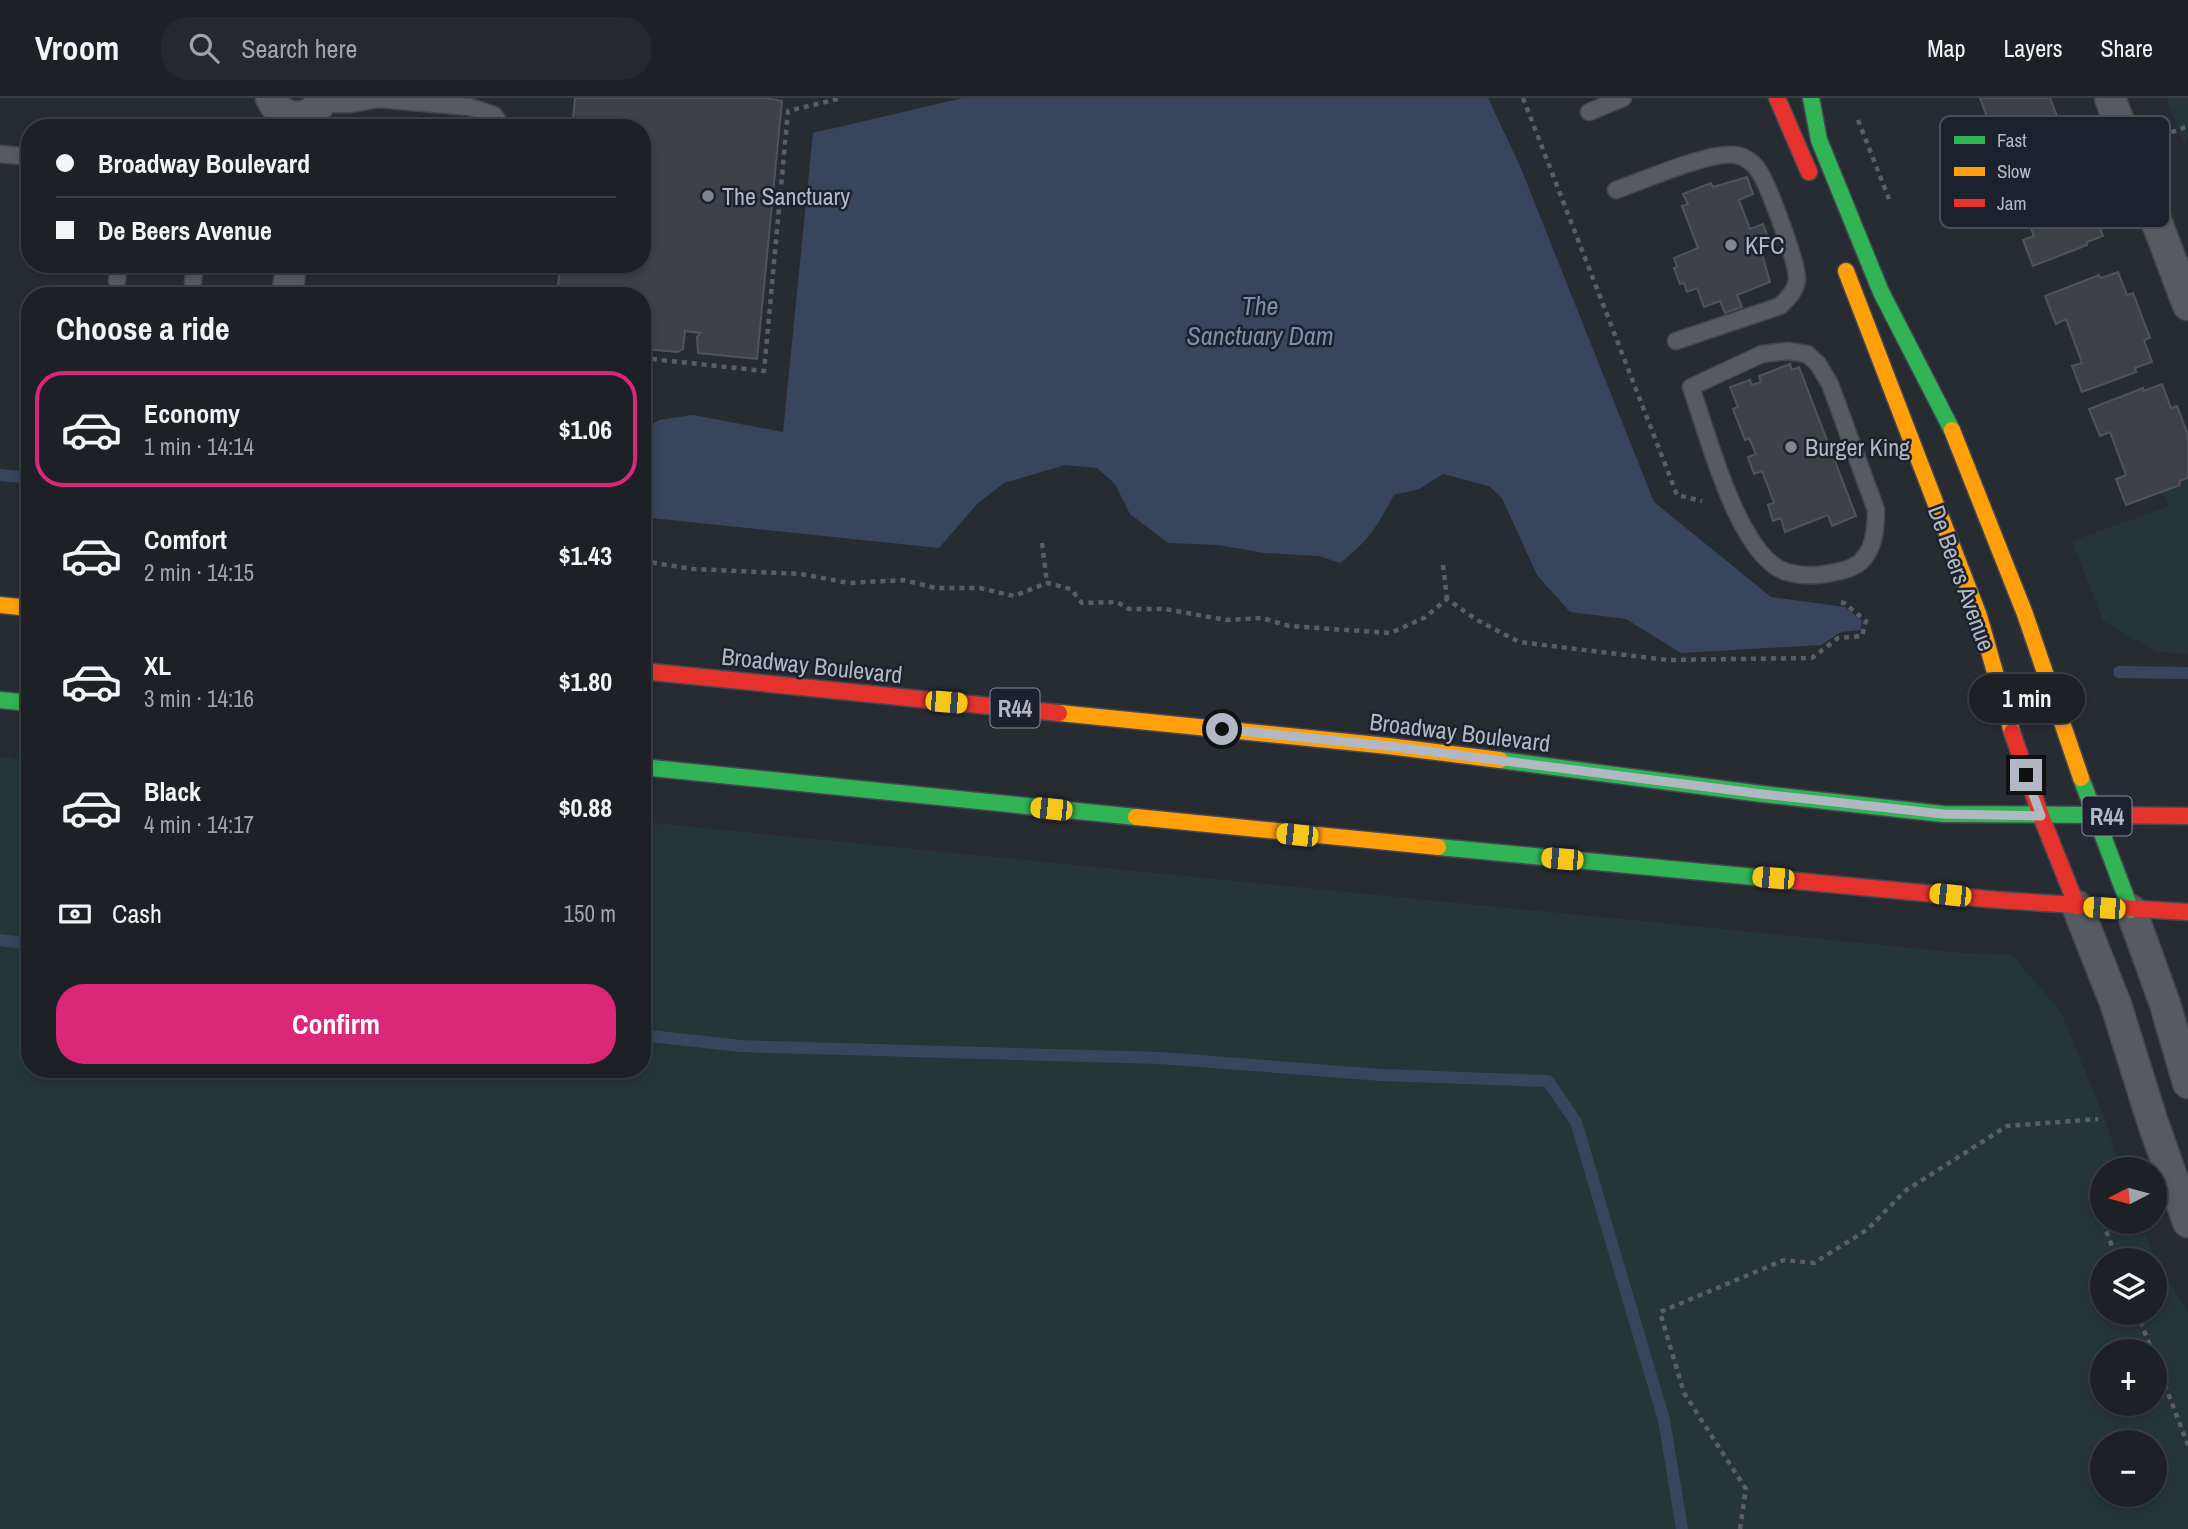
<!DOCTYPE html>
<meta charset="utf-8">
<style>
body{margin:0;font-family:"Archivo Narrow",sans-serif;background:#25292e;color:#f1f3f6;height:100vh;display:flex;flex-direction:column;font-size:26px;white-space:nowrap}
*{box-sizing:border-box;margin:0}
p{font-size:23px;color:#a0a3a7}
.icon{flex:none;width:38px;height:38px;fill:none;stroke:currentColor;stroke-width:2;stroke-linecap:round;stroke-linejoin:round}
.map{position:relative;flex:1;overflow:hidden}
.panel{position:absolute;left:21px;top:189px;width:630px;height:791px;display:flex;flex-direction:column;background:#1d2126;border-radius:28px;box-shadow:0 4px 10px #0003,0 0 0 2px #3b3e43}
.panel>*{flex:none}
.guide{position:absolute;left:21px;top:21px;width:630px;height:154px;border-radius:28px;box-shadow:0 4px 10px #0003,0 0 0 2px #3b3e43;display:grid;align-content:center;height:154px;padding:0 35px;background:#1d2126}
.needle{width:46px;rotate:264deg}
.buttons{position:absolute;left:2090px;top:1059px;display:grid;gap:14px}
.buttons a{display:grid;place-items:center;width:77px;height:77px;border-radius:50%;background:#1d2126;box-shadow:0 4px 10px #0003,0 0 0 2px #3b3e43;font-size:35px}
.end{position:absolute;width:32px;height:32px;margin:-16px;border:9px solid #b1b8c4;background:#111;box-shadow:0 0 0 4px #111}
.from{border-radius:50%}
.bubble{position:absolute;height:49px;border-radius:24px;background:#1d2126;box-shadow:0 4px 10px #0003,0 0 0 2px #3b3e43;font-size:23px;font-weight:700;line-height:49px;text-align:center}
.car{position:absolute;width:21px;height:42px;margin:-21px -10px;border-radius:9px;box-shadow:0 0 5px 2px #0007;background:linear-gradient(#f5c518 24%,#345 0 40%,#f5c518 0 76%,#345 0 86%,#f5c518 0)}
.guide b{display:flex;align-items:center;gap:24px;height:66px;font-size:26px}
.guide b+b{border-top:2px solid #3b3e43}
.guide i{width:18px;height:18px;background:#f1f3f6}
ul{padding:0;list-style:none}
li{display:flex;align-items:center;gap:21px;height:116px;margin:0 14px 10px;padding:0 21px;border:4px solid transparent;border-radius:28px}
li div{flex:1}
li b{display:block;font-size:26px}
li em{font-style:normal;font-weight:700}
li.active{border-color:#db2777}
li>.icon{width:63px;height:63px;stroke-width:1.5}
h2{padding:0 35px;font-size:32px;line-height:84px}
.pay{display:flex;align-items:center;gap:18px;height:77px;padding:0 35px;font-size:26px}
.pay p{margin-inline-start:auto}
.cta{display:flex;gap:14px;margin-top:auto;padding:14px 35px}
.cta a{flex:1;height:80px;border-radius:28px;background:#db2777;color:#fff;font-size:28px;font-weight:700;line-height:80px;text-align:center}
header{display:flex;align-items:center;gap:42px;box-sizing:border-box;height:98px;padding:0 35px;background:#1d2126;border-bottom:2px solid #3b3e43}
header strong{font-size:33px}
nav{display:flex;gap:38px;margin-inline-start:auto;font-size:24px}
.search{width:490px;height:63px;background:#25292e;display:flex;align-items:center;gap:18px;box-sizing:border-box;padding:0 24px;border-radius:28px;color:#a0a3a7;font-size:26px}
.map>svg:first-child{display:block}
</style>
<header>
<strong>Vroom</strong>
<div class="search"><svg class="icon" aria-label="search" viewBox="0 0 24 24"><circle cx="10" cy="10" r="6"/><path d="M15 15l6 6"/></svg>Search here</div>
<nav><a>Map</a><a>Layers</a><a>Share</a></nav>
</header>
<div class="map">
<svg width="2188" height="1431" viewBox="0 0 2188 1431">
<rect width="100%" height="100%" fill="#272c33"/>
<!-- green -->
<path fill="#253639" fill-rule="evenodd" d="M2166 0H2188V39L2184 45Z
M2188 380V556L2157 554 2103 523 2072 443 2169 408 2163 393 2180 387 2179 383Z
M0 659 30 662V971H642V724L1963 855 2012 857 2061 914 2105 1022 2121 1071H2102V1124H2139L2155 1158 2188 1215V1431H0ZM2102 1162H2154V1214H2102ZM2102 1253H2154V1306H2102ZM2102 1344H2154V1396H2102Z"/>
<!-- water -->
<path fill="#37465c" d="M963 0H1488L1520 68 1654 404 1771 499 1845 509 1862 523 1860 532 1841 534 1821 547 1681 555 1626 521 1570 514 1537 477 1502 400 1489 388 1443 376 1419 391 1394 397C1378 427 1368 444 1340 465L1319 458 1264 455 1219 447 1168 445 1130 416 1115 386 1097 370 1065 367 1004 385 977 406 939 450 642 419V334L659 322 693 317 783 334 813 35Z"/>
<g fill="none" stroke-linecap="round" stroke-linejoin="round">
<!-- stream -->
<path stroke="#37465c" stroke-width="12" d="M0 377 30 380
M2119 574 2188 575
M0 842 30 846
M642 937 740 948 1160 960 1382 977 1548 983 1576 1024 1664 1322 1682 1431"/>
</g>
<!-- building -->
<path fill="#3e4248" stroke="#4f535b" stroke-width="2" d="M575 0H765L782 3 757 261 698 255 697 239 700 235 685 233 683 251 678 254 642 251V198H557L560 166H642V30H572Z
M1980 0H2050L2060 26 2043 32 2044 36 1990 56 1980 30 1990 27Z
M2069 47 2078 71 2084 69 2101 113 2095 115 2103 138 2087 144V147L2033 168 2023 142 2034 138 2017 95 2007 99 1996 71 2051 51 2052 54Z
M1747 79 1753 96 1739 102 1750 131 1763 126 1770 145 1760 149 1770 184 1737 197 1742 209 1725 215 1720 203 1704 209 1697 190 1687 194 1684 185 1680 186 1674 170 1677 169 1674 160 1698 150 1682 108 1688 106 1683 96 1711 85 1713 89Z
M2118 174 2127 197 2133 195 2150 240 2144 242 2152 264 2135 270 2136 274 2082 294 2072 268 2082 265 2066 221 2056 226 2045 198 2099 177 2101 180Z
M1790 266 1792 272 1799 269 1856 418 1832 428 1828 417 1785 434 1781 420 1773 423 1768 407 1774 405 1762 373 1754 376 1748 359 1756 356 1749 340 1745 342 1733 311 1738 309 1730 289 1750 282 1752 287 1761 284 1759 278Z
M2162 286 2171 310 2177 308 2188 337V380L2179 383 2180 387 2126 407 2116 381 2126 377 2110 334 2100 338 2089 311 2143 290 2144 293Z"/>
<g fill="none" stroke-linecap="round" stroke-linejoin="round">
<!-- lane casing -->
<g stroke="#43474c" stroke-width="19">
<path id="lane" d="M320 6H351L378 1 470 9 494 17 503 30
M1589 14 1623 0
M0 56 30 59
M1616 92C1642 83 1711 53 1735 57 1745 58 1755 66 1760 75 1769 89 1798 167 1797 181 1796 193 1788 200 1780 208L1676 243
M117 183 119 166
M193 184 195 166
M1788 253 1807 256 1818 266 1830 286 1876 412C1876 436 1873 465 1844 472 1824 477 1807 480 1787 474 1739 461 1707 334 1691 289L1762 256Z"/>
</g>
<!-- street casing -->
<g stroke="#43474c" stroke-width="33">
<path id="street" d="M271 0C281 24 312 26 323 0
M2110 0 2188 207
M287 198 291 166
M2077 808 2116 907 2152 1022 2188 1124
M2131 812 2165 906 2188 985"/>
</g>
<!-- fast casing -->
<g stroke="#454850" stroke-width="19">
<path id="fast" d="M1811 0 1819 42 1881 194 1952 332
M0 602 30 605
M1500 662 1762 696 1943 716 2096 717
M642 669 1136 719
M2081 680 2131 812
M1438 749 1797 783"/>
</g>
<!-- slow casing -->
<g stroke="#454850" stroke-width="19">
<path id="slow" d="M1846 173 1979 518 2012 634
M1952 332 2025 516 2081 680
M0 507 30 510
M1059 615 1388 648 1500 662
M1136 719 1438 749"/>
</g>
<!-- jam casing -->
<g stroke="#454850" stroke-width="19">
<path id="jam" d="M1777 0 1809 74
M642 573 1059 615
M2012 634 2041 718 2077 808
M2096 717 2188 718
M1797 783 1998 802 2188 814"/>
</g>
<!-- path -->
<path stroke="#5a5f65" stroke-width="4.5" stroke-dasharray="5 5" stroke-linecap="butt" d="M1523 0 1677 397 1702 403
M1858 22 1889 101
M2162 38 2188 28
M642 260 764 273 788 13 842 0
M1042 445 1047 485
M642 463 693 471 801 476 849 485 903 482 936 490H980L1014 498 1047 485 1071 491 1082 505 1117 504 1129 511H1165L1226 522 1262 520 1289 528 1390 535 1424 520 1447 501 1477 522 1519 544 1667 562 1812 560 1838 540 1862 538 1866 523 1844 505 1838 504
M1443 467 1447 501
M2102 1110 2099 1115 2102 1121
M2103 1124 2117 1162
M2137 1214 2152 1253
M2154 1259 2188 1347
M1740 1431 1746 1391 1684 1295 1660 1214 1784 1162 1814 1165 1868 1131 1905 1093 2007 1028 2098 1021"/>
<!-- lane -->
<use href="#lane" stroke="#575a61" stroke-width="16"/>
<!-- street -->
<use href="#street" stroke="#575a61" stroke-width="30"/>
<!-- fast -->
<use href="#fast" stroke="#30b455" stroke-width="16"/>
<!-- slow -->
<use href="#slow" stroke="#ff9f0a" stroke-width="16"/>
<!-- jam -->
<use href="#jam" stroke="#e5322d" stroke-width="16"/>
</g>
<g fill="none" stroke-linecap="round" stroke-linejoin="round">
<!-- route -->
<path stroke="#b1b8c4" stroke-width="9" d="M1222 631 1388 648 1762 696 1943 716 2041 718 2026 677"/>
</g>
<!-- markers -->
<g fill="#818791" stroke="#1b222d" stroke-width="2.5">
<circle cx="708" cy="98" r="7"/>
<circle cx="1731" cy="147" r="7"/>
<circle cx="1791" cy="349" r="7"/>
</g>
<g text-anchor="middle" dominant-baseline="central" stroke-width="5" stroke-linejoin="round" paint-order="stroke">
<!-- shield labels -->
<g fill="#1b222d" stroke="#848b97" stroke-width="2">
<rect x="990.5" y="590.5" width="49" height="39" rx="5"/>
<rect x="2082.5" y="698.5" width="49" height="39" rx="5"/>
</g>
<g font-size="23" font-weight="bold" fill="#b1b8c4">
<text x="1015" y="610">R44</text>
<text x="2107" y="718">R44</text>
</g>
<!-- poi labels -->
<g font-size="24" fill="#b1b8c4" stroke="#1b222d" text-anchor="start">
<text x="722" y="98">The Sanctuary</text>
<text x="1745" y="147">KFC</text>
<text x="1805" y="349">Burger King</text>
</g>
<!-- street labels -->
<g font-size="24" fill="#b1b8c4" stroke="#1b222d">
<text transform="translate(1962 480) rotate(70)">De Beers Avenue</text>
<text transform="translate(812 567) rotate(6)">Broadway Boulevard</text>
<text transform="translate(1460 634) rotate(7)">Broadway Boulevard</text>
</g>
<!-- water labels -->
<g font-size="26" font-style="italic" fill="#7a8fab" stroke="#1b222d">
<text x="1260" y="207">The<tspan x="1260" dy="30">Sanctuary Dam</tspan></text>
</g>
</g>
<!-- legend -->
<rect x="1940" y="18" width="230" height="112" rx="10" fill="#1b222d" stroke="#484f5a" stroke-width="2"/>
<rect x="1954" y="38" width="31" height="8" fill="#30b455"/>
<rect x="1954" y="69" width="31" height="9" fill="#ff9f0a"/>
<rect x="1954" y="101" width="31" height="8" fill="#e5322d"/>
<g font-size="19" fill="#b1b8c4">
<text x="1997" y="49">Fast</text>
<text x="1997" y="80">Slow</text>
<text x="1997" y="112">Jam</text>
</g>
</svg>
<div class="buttons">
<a><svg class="needle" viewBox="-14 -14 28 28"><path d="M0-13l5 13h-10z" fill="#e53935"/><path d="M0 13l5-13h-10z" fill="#a0a3a7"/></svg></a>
<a><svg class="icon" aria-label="layers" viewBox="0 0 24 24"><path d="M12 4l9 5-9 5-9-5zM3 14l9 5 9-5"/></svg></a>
<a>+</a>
<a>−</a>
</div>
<i class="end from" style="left:1222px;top:631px"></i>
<i class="end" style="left:2026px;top:677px"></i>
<div class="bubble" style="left:1969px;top:576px;width:116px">1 min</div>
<i class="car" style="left:946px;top:604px;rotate:95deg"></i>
<i class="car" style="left:1051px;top:711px;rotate:276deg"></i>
<i class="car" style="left:1297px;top:737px;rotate:276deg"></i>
<i class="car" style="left:1562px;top:761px;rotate:275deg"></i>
<i class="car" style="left:1773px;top:780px;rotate:275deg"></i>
<i class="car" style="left:1950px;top:797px;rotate:276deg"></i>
<i class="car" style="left:2104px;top:810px;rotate:274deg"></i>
<div class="guide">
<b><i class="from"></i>Broadway Boulevard</b>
<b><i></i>De Beers Avenue</b>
</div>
<section class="panel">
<h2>Choose a ride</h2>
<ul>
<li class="active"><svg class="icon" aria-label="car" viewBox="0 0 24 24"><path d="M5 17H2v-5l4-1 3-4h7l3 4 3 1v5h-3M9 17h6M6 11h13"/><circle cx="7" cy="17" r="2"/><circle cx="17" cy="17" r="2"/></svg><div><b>Economy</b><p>1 min · 14:14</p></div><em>$1.06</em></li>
<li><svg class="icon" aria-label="car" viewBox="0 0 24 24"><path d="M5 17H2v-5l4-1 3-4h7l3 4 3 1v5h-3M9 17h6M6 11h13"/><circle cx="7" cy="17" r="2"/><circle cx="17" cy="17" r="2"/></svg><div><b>Comfort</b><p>2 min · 14:15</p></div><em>$1.43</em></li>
<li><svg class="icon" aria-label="car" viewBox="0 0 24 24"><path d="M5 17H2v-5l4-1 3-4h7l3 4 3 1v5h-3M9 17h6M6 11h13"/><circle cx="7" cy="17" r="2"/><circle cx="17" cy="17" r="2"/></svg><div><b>XL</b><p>3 min · 14:16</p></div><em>$1.80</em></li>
<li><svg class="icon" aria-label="car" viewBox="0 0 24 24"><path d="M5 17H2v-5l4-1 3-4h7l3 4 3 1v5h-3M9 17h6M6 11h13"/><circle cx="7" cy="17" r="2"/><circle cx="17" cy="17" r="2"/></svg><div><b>Black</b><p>4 min · 14:17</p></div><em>$0.88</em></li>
</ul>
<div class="pay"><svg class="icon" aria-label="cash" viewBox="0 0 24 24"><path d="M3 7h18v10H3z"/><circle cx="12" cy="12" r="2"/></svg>Cash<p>150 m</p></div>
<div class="cta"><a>Confirm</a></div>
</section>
</div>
